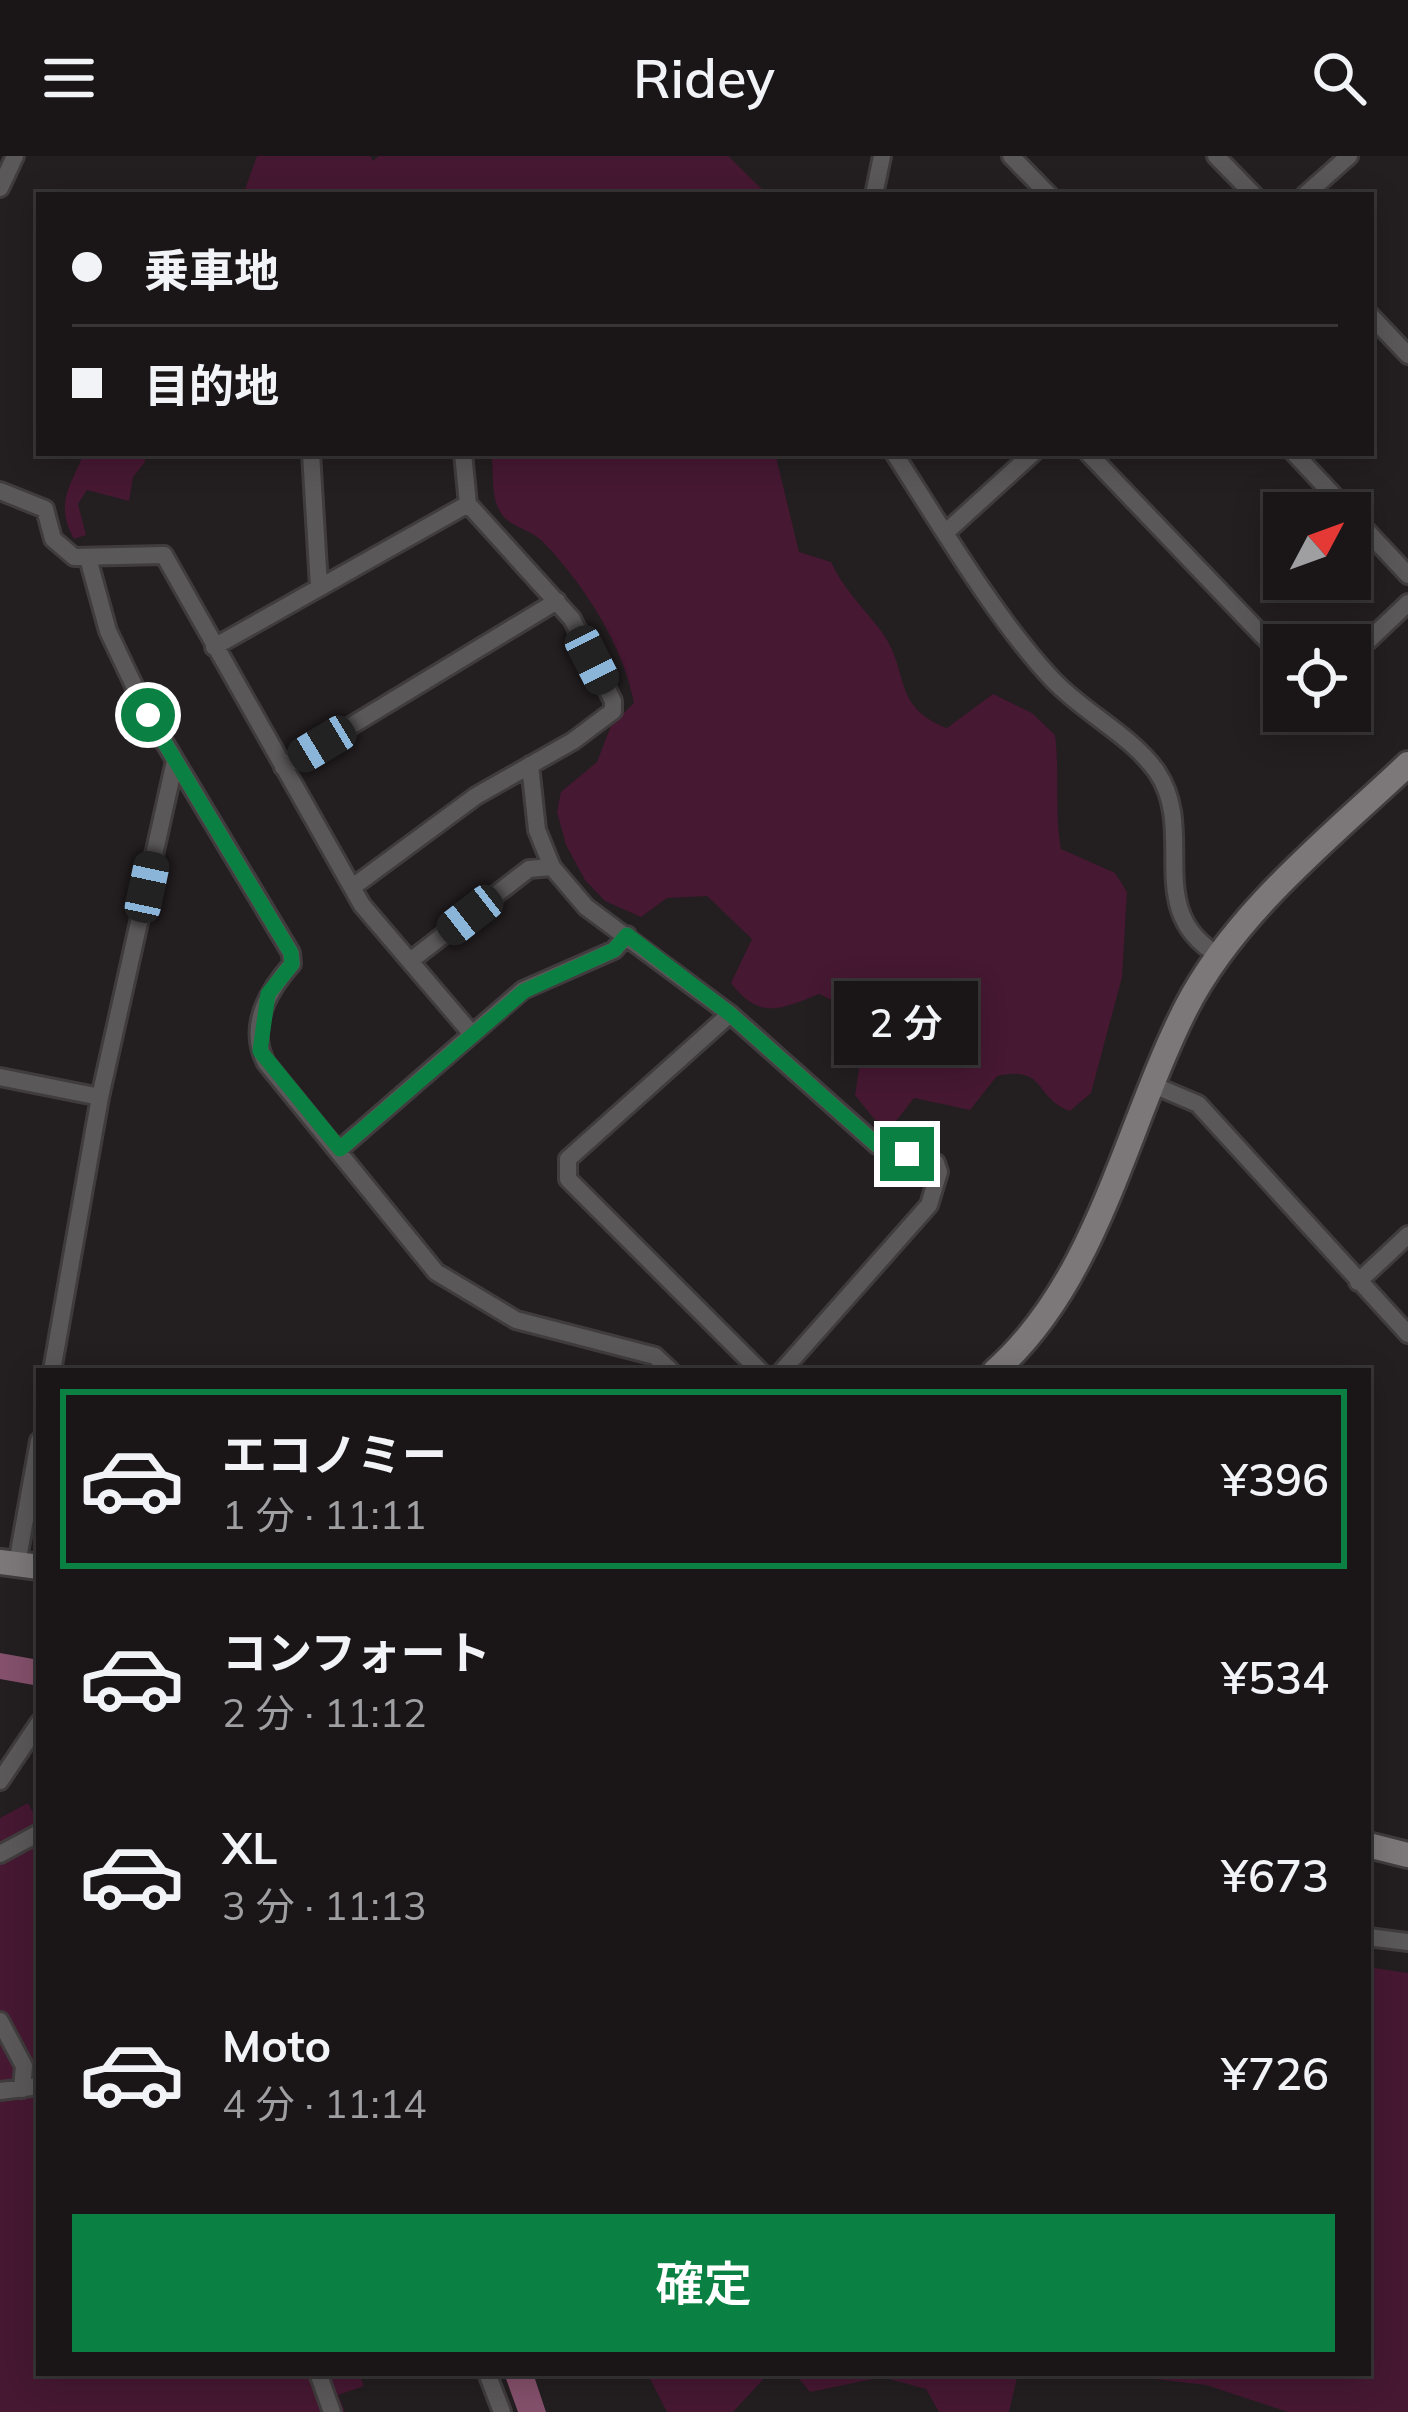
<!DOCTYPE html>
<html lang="ja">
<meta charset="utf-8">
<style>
body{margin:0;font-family:Mulish,"Noto Sans JP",sans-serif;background:#272325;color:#f1f3f6;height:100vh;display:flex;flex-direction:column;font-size:45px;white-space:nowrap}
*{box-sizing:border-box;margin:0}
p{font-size:39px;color:#9f9fa2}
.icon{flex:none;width:66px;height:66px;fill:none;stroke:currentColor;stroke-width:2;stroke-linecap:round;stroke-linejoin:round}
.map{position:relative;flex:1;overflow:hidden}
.side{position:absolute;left:36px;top:1212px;width:1335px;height:1008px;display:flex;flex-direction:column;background:#1a1618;border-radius:0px;box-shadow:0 6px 30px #0003,0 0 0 3px #383537}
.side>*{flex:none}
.top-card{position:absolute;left:36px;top:36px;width:1338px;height:264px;border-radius:0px;box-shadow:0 6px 30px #0003,0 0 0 3px #383537;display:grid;align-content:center;height:264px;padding:0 36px;background:#1a1618}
.needle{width:78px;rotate:49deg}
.fabs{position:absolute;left:1263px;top:336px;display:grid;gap:24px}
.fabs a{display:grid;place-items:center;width:108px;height:108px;border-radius:0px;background:#1a1618;box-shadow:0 6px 30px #0003,0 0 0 3px #383537;font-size:60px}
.end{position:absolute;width:54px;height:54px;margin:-27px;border:15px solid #0b8043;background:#fff;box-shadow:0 0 0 6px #fff}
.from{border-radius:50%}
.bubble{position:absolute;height:84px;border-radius:0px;background:#1a1618;box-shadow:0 6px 30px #0003,0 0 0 3px #383537;font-size:39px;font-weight:600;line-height:84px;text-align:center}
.car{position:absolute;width:36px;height:72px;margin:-36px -18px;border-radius:15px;box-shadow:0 0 9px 3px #0007;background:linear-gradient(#222 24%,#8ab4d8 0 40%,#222 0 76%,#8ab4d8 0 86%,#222 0)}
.top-card b{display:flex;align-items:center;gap:42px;height:114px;font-size:45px}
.top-card b+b{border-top:3px solid #383537}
.top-card i{width:30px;height:30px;background:#f1f3f6}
ul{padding:21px 0 0;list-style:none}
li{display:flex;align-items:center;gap:36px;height:180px;margin:0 24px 18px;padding:0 12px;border:6px solid transparent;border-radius:0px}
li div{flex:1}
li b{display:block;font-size:45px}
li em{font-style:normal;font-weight:600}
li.active{border-color:#0b8043}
li>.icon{width:108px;height:108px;stroke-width:1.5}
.action{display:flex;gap:24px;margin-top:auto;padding:24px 36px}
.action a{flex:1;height:138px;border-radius:0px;background:#0b8043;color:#fff;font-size:48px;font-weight:600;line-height:138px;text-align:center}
header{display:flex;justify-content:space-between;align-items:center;height:156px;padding:0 36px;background:#1a1618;font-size:54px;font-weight:600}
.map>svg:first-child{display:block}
</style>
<header><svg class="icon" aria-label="menu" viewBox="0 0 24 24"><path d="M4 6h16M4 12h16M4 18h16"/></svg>Ridey<svg class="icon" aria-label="search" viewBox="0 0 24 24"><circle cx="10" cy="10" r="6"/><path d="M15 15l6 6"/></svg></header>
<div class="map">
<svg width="1408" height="2256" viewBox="0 0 1408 2256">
<rect width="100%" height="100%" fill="#231e20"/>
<!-- green -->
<path fill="#461832" d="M257 0H370L373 5 379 0H728L768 39H243Z
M84 297H144L145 306 133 321 129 345 87 334 78 348 86 379 74 383C54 347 71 330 84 297Z
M491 297H775L799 396 831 406C844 434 863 451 881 475 911 515 890 550 947 572L993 538 1032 557 1055 579C1060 619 1054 655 1061 693L1115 717 1127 736 1122 821 1091 937 1070 955C1034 943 1047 909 997 920L970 954 914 942 893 969 875 964 855 939 863 889 838 847 819 838C781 853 760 865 731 827L752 783 707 740 667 742 641 761 605 745 585 724 566 689 557 656 561 636 597 606 611 570 634 547C623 488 583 427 542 385 531 374 512 371 503 360 489 341 495 319 491 297Z
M28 1647 39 1667V2217H359L364 2230 338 2239 345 2256H0V1662Z
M1368 1811 1408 1817V2256H1288L1206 2229 1104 2217H1368Z
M647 2217H769L733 2256H667Z
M794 2217H1018L1009 2256H939L926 2233 882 2221 810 2236Z"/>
<!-- water -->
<path fill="#84506b" d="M0 1497 39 1504V1530L0 1523Z
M504 2217H533L546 2256H518Z"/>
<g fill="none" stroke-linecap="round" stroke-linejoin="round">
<!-- street casing -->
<g stroke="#403c3d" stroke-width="22">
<path id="street" d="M1011 0 1049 39
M1216 0 1254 39
M0 32 15 0
M874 39 882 0
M1305 39 1349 0
M1371 160 1408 199
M311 297 319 430
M894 297C939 367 997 465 1053 524 1084 557 1131 579 1157 616 1198 677 1142 754 1218 799
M1088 297 1284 502
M1294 297 1408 419
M0 335 45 353 53 383 74 401 164 399 362 749 472 878
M945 377 1033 297
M88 402 108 475 148 559 291 797 292 808C268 835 247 871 266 907L436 1116 516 1164 655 1200 671 1215
M214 491 468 348
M1350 502 1408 447
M530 609 537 674 552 711 586 751 730 858 877 989 936 1007 939 1016 929 1049 782 1215
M283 611 557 445
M354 730 476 640 573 585 613 555V545L572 463 468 348 463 297
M410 805 529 713 552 711
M730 858 568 1003V1023L760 1215
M0 921 100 941
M1151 928 1198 948 1408 1178
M340 993 523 834 614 794 627 779
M1358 1126 1408 1079
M52 1215 100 941 175 605
M17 1408 39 1285
M0 1625 39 1567
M0 1698 37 1678
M1368 1781 1408 1786
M0 1865 24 1910 22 1933
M0 1935 39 1930
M318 2217 332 2256
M487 2217 502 2256"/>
</g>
<!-- secondary casing -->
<g stroke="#403c3d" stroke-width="30">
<path id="secondary" d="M995 1215C1098 1124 1125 972 1186 852 1236 755 1330 682 1408 608
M0 1406 39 1411
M1368 1689 1408 1699"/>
</g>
<!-- street -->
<use href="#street" stroke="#5b5859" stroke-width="16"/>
<!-- secondary -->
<use href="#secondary" stroke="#7c787a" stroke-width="24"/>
</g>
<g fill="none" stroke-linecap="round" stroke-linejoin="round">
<!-- route -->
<path stroke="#0b8043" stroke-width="15" d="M148 559 291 797 292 808 268 838 260 895 340 993 524 835 614 794 627 779 730 858 877 989 907 998"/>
</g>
</svg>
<div class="fabs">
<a><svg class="needle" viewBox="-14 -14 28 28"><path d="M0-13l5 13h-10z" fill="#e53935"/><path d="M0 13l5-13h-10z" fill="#9f9fa2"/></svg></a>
<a><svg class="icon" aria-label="locate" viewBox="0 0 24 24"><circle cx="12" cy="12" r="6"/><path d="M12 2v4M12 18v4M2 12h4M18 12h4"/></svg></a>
</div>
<i class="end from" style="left:148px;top:559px"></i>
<i class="end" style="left:907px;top:998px"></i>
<div class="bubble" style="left:834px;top:825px;width:144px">2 分</div>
<i class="car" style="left:592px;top:504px;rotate:153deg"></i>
<i class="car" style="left:322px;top:588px;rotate:239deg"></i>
<i class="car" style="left:147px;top:731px;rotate:12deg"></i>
<i class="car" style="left:470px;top:759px;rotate:232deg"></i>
<div class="top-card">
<b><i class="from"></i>乗車地</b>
<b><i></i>目的地</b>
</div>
<section class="side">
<ul>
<li class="active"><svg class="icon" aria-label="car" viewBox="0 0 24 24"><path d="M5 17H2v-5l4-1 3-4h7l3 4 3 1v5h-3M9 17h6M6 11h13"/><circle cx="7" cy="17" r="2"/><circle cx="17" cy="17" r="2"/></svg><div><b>エコノミー</b><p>1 分 · 11:11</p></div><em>¥396</em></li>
<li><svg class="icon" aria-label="car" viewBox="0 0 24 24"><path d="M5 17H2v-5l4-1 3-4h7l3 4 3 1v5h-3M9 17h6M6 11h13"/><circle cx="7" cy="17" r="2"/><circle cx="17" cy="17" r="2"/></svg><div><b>コンフォート</b><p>2 分 · 11:12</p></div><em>¥534</em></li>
<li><svg class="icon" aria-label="car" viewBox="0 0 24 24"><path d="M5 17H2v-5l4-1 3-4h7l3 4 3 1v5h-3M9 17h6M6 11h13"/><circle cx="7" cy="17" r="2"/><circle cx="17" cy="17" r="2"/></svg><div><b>XL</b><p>3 分 · 11:13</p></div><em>¥673</em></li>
<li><svg class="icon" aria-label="car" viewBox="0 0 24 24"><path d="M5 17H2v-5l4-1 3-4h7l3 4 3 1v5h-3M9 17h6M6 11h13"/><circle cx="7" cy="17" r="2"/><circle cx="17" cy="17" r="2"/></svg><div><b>Moto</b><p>4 分 · 11:14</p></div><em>¥726</em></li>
</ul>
<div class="action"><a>確定</a></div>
</section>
</div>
